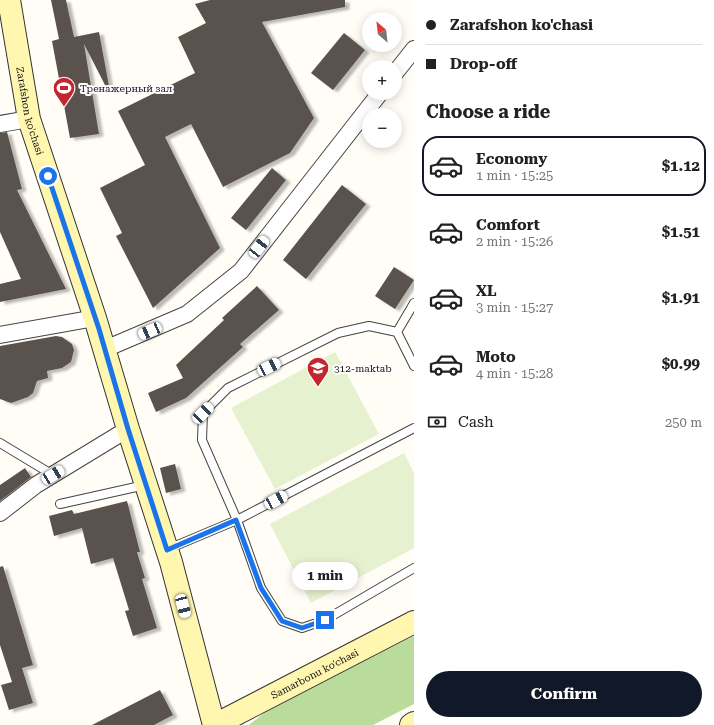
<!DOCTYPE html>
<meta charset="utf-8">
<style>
body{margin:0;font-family:"Roboto Serif",serif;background:#f2f2f2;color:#202124;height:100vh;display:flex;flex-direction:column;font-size:15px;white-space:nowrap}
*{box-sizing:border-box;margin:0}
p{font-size:13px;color:#757577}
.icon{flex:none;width:22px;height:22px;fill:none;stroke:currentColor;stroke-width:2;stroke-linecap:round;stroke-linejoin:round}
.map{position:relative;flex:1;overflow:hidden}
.panel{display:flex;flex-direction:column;background:#fff;width:300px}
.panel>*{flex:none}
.guide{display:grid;align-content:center;height:88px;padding:0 12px;background:#fff}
.needle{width:26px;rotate:332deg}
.tools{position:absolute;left:362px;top:12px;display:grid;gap:8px}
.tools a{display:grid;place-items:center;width:40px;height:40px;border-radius:50%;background:#fff;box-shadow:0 2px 10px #0003;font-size:20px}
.end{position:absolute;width:18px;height:18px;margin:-9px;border:5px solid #1a73e8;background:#fff;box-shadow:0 0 0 2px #fff}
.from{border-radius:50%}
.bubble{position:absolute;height:28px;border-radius:14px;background:#fff;box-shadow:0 2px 10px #0003;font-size:13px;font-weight:700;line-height:28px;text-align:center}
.car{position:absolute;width:12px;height:24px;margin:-12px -6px;border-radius:5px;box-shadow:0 0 3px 1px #0007;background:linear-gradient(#fff 24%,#345 0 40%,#fff 0 76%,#345 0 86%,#fff 0)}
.guide b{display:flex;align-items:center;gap:14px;height:38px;font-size:15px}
.guide b+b{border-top:1px solid #e0e0e0}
.guide i{width:10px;height:10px;background:#202124}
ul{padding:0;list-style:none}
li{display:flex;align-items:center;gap:12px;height:60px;margin:0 8px 6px;padding:0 4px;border:2px solid transparent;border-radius:16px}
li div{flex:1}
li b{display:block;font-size:15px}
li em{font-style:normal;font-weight:700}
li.current{border-color:#111827}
li>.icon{width:36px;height:36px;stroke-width:1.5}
h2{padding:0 12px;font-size:18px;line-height:48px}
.pay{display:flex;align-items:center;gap:10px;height:44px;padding:0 12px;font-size:15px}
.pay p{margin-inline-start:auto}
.action{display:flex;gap:8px;margin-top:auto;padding:8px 12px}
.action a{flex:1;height:46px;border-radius:24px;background:#111827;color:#fff;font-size:16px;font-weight:700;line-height:46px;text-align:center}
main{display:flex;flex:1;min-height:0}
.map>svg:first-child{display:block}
</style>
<main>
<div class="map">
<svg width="414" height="725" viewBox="0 0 414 725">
<defs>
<filter id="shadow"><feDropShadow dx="4.5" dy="2.5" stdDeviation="1" flood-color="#0004"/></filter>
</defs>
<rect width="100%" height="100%" fill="#fffdf5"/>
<!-- forest -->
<path fill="#b9dc9c" d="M414 636V704L373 725H249L273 706Z"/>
<!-- pitch -->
<path fill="#e6f2cf" d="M335 352 379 434 275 489 231 408Z
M404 453 414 473V548L311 603 270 524Z"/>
<!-- building -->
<path fill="#5a524d" filter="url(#shadow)" d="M51 0H66L74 37 99 32 109 86 106 87 84 44 99 134 70 138 52 41 59 39Z
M210 0H345V7L262 22 314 118 290 153 223 187 191 124 165 137 220 248 153 308 116 236 122 233 100 188 145 165 118 111 195 73 178 37 206 23 195 4Z
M344 33 365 50 333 90 311 73Z
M7 132 22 189 17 190 66 289 0 302V284L21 279 0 232V133Z
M272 168 286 180 246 230 231 218Z
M342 185 366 204 306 279 283 260Z
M394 267 414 280 395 309 375 296Z
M257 286 279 310 240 344 243 347 186 398 156 412 148 393 183 378 176 365 224 320 222 318Z
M56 336 62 337 72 344 74 350 71 362 62 368 47 371 48 378 37 381 33 393 28 397 11 403 0 399V346Z
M175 464 181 489 166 493 160 468Z
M25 468 31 477 0 501V485Z
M127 501 140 552H137L145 578 142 579 157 628 133 636 125 611 129 610 113 558 91 564 82 528 54 536 49 516 72 510 74 514Z
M3 566 33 665 22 668 33 703 9 710 1 685 12 682 0 645V567Z
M160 690 173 715 154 725H92Z"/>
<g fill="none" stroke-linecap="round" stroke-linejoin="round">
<!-- lane casing -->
<g stroke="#444" stroke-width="10">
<path id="lane" d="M414 303 397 332 414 366
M397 332 369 326 338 333 228 388 203 413 202 440 237 520 261 588 282 621 302 628 325 620 414 568
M0 443 53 475
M60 504 145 485
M168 549 237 520 414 428"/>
</g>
<!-- street casing -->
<g stroke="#444" stroke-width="18">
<path id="street" d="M395 73 414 49
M0 124 29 119
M0 335 95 318
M105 349 187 314 241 271 380 93
M0 513 36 485 128 429"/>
</g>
<!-- secondary casing -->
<g stroke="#333" stroke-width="24">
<g id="secondary">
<path id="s1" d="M9 0 29 119 95 318 128 429 171 562 214 725"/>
<path id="s2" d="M215 725 414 622"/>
<path d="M411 725 414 723"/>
</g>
</g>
<!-- lane -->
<use href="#lane" stroke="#fff" stroke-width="8"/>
<!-- street -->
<use href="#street" stroke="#fff" stroke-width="16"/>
<!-- secondary -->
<use href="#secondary" stroke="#fff6b0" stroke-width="22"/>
</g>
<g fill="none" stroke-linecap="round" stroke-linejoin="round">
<!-- route -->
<path stroke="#1a73e8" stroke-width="5" d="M48 176 99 329 128 429 167 550 236 520 261 588 282 621 302 628 325 620"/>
</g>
<!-- icons -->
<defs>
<g id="stadium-pin" transform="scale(1.15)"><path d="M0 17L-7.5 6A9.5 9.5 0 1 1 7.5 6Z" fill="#c4262e" stroke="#fff"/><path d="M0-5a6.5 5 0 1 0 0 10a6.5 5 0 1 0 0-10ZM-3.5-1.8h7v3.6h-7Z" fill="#fff"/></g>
<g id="school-pin" transform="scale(1.15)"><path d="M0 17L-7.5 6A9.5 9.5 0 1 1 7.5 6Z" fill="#c4262e" stroke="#fff"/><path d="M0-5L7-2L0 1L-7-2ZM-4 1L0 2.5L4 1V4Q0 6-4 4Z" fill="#fff"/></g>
</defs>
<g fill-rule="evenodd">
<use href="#stadium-pin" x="64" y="88"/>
<use href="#school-pin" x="318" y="368"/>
</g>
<g text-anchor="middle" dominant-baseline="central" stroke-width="4" stroke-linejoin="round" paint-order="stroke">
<!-- poi labels -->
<g font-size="10" fill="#111" stroke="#fff" text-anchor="start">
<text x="80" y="88">Тренажерный зал</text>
<text x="334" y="368">312-maktab</text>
</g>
<!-- street labels -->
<g font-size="10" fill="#111" stroke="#fff">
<text stroke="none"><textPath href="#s1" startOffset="113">Zarafshon ko'chasi</textPath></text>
<text stroke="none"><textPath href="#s2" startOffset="112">Samarbonu ko'chasi</textPath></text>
</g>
</g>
</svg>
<div class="tools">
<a><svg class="needle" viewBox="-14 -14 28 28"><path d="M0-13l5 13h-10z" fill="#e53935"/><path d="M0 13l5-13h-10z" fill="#757577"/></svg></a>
<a>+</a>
<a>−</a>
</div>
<i class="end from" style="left:48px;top:176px"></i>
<i class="end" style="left:325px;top:620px"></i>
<div class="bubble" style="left:292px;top:562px;width:66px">1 min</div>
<i class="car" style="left:259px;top:247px;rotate:38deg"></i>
<i class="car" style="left:150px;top:331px;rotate:247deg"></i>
<i class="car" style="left:269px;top:367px;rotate:64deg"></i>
<i class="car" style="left:203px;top:413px;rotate:45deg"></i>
<i class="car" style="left:53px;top:475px;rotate:59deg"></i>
<i class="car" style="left:276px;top:500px;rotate:62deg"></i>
<i class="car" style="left:183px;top:606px;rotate:165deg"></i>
</div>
<section class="panel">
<div class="guide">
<b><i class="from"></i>Zarafshon ko'chasi</b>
<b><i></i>Drop-off</b>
</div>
<h2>Choose a ride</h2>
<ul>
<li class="current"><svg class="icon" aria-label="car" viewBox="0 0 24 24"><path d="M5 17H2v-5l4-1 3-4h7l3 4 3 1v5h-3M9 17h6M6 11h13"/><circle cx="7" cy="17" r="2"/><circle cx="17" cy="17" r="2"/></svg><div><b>Economy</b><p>1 min · 15:25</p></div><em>$1.12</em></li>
<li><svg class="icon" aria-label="car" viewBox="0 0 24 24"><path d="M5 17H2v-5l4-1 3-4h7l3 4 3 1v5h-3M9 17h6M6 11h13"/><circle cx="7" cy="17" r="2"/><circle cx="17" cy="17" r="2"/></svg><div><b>Comfort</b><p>2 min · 15:26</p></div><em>$1.51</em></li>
<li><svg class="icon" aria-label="car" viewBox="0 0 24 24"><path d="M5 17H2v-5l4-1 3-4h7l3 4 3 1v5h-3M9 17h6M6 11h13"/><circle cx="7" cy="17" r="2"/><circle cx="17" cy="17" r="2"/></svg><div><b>XL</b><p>3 min · 15:27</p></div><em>$1.91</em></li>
<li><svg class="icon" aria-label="car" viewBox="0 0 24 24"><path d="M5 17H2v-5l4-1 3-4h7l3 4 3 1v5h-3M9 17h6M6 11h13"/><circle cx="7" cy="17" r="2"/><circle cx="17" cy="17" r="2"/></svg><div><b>Moto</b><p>4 min · 15:28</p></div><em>$0.99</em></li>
</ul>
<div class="pay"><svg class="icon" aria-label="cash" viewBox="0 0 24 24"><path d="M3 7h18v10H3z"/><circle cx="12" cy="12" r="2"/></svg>Cash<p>250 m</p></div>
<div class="action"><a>Confirm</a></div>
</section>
</main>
